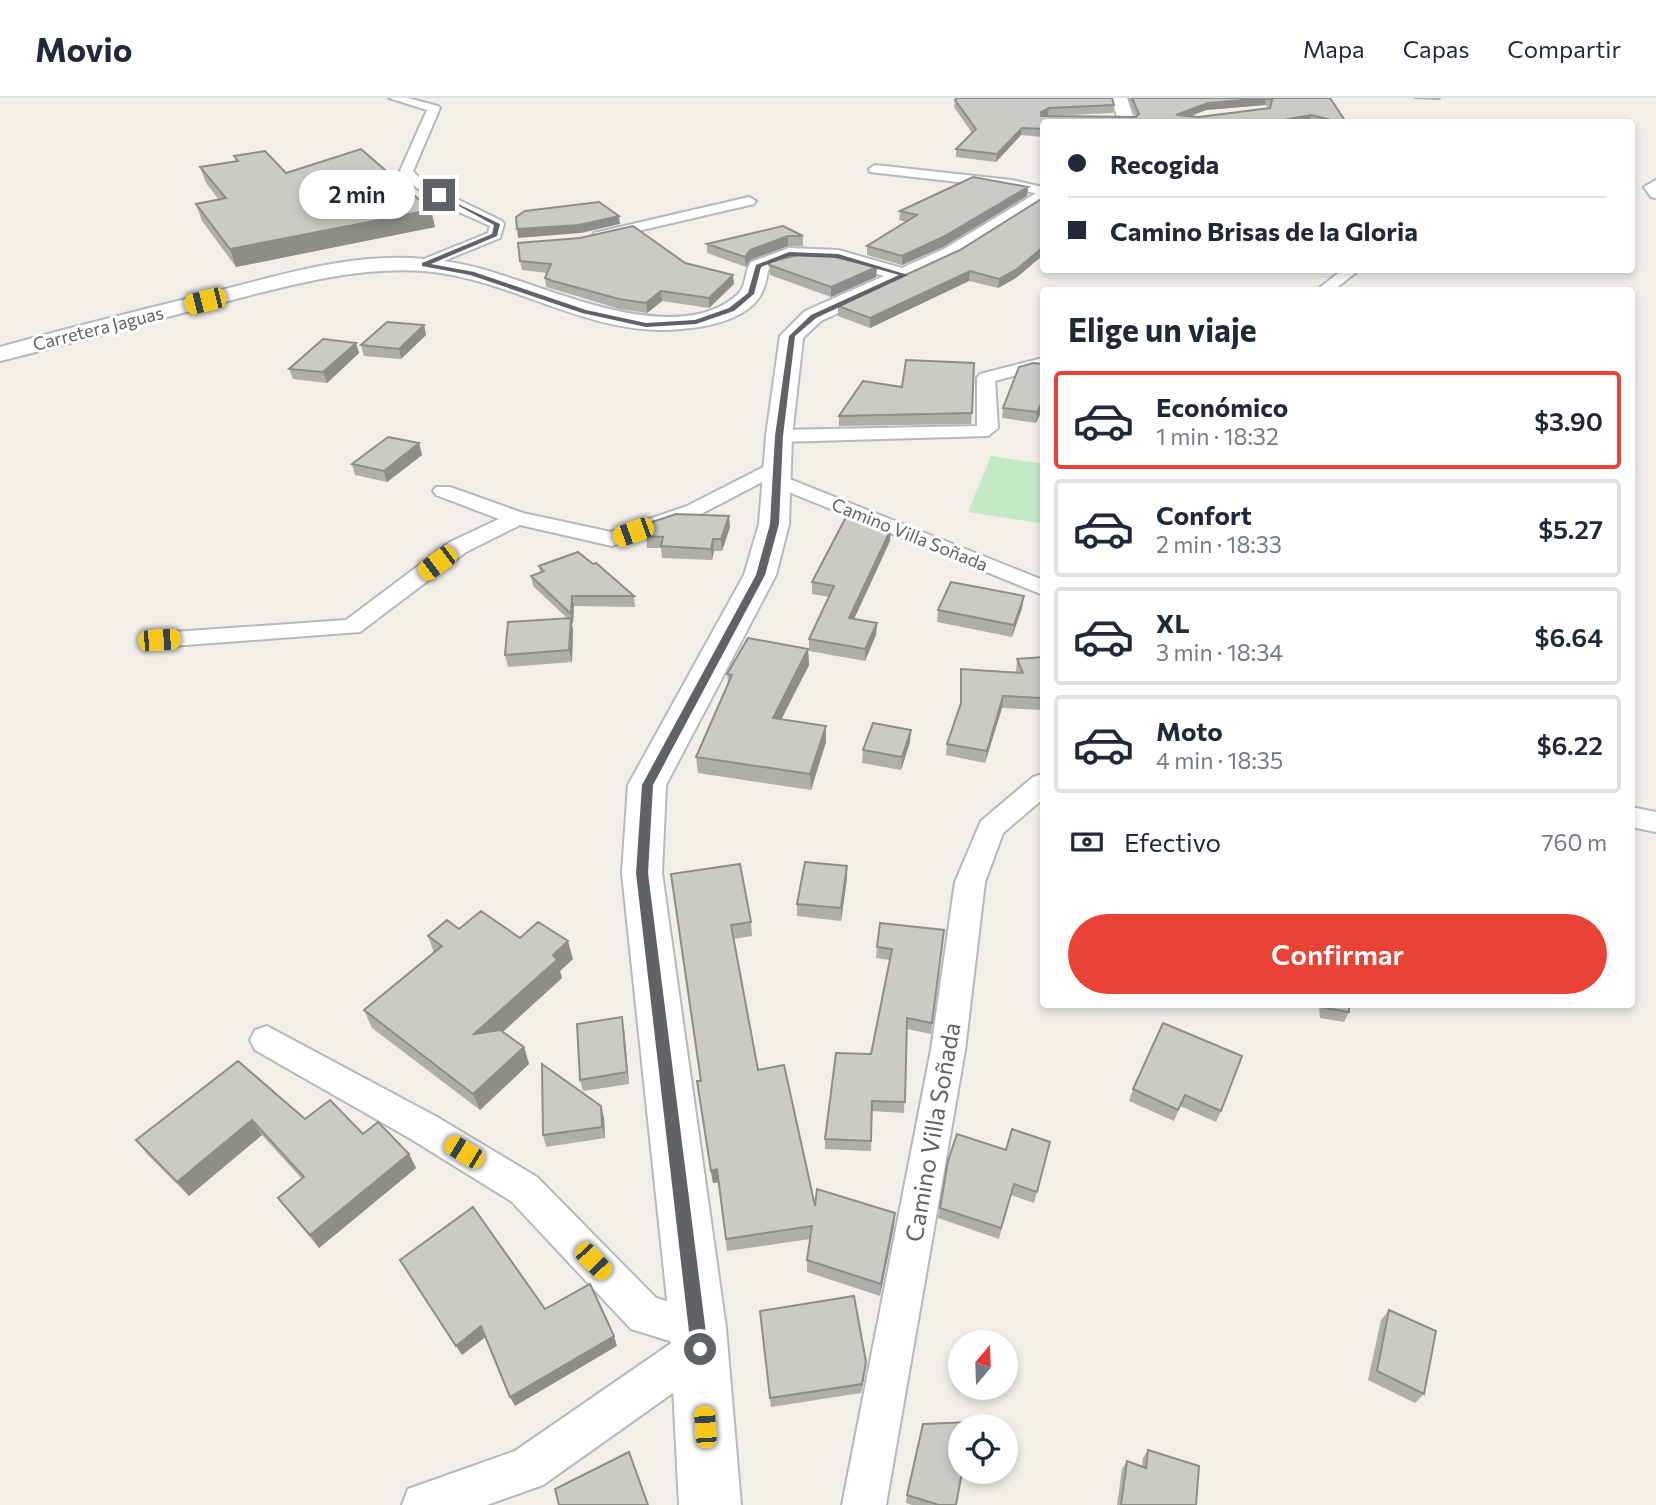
<!DOCTYPE html>
<html lang="es">
<meta charset="utf-8">
<style>
body{margin:0;font-family:Commissioner,sans-serif;background:#f2f2f3;color:#1f2937;height:100vh;display:flex;flex-direction:column;font-size:26px;white-space:nowrap}
*{box-sizing:border-box;margin:0}
p{font-size:23px;color:#747a83}
.icon{flex:none;width:38px;height:38px;fill:none;stroke:currentColor;stroke-width:2;stroke-linecap:round;stroke-linejoin:round}
.map{position:relative;flex:1;overflow:hidden}
.drawer{position:absolute;left:1040px;top:189px;width:595px;height:721px;display:flex;flex-direction:column;background:#fff;border-radius:7px;box-shadow:0 4px 10px #0003}
.drawer>*{flex:none}
.hud{position:absolute;left:1040px;top:21px;width:595px;height:154px;border-radius:7px;box-shadow:0 4px 10px #0003;display:grid;align-content:center;height:154px;padding:0 28px;background:#fff}
.needle{width:46px;rotate:19deg}
.fabs{position:absolute;left:948px;top:1232px;display:grid;gap:14px}
.fabs a{display:grid;place-items:center;width:70px;height:70px;border-radius:50%;background:#fff;box-shadow:0 4px 10px #0003;font-size:35px}
.end{position:absolute;width:32px;height:32px;margin:-16px;border:9px solid #5f6368;background:#fff;box-shadow:0 0 0 4px #fff}
.from{border-radius:50%}
.bubble{position:absolute;height:49px;border-radius:24px;background:#fff;box-shadow:0 4px 10px #0003;font-size:23px;font-weight:600;line-height:49px;text-align:center}
.car{position:absolute;width:21px;height:42px;margin:-21px -10px;border-radius:9px;box-shadow:0 0 5px 2px #0007;background:linear-gradient(#f5c518 24%,#345 0 40%,#f5c518 0 76%,#345 0 86%,#f5c518 0)}
.hud b{display:flex;align-items:center;gap:24px;height:66px;font-size:26px}
.hud b+b{border-top:2px solid #e0e1e3}
.hud i{width:18px;height:18px;background:#1f2937}
ul{padding:0;list-style:none}
li{display:flex;align-items:center;gap:21px;height:98px;margin:0 14px 10px;padding:0 14px;border:4px solid #e0e1e3;border-radius:7px}
li div{flex:1}
li b{display:block;font-size:26px}
li em{font-style:normal;font-weight:600}
li.active{border-color:#ea4335}
li>.icon{width:63px;height:63px;stroke-width:1.5}
h2{padding:0 28px;font-size:32px;line-height:84px}
.pay{display:flex;align-items:center;gap:18px;height:77px;padding:0 28px;font-size:26px}
.pay p{margin-inline-start:auto}
.action{display:flex;gap:14px;margin-top:auto;padding:14px 28px}
.action a{flex:1;height:80px;border-radius:42px;background:#ea4335;color:#fff;font-size:28px;font-weight:600;line-height:80px;text-align:center}
header{display:flex;align-items:center;gap:42px;box-sizing:border-box;height:98px;padding:0 35px;background:#fff;border-bottom:2px solid #e0e1e3}
header strong{font-size:33px}
nav{display:flex;gap:38px;margin-inline-start:auto;font-size:24px}
.map>svg:first-child{display:block}
</style>
<header>
<strong>Movio</strong>
<nav><a>Mapa</a><a>Capas</a><a>Compartir</a></nav>
</header>
<div class="map">
<svg width="1656" height="1407" viewBox="0 0 1656 1407">
<rect width="100%" height="100%" fill="#f1efe8"/>
<!-- green -->
<path fill="#c5e8c5" d="M991 358 1043 366V416L1040 425 968 414Z"/>
<g fill="none" stroke-linecap="round" stroke-linejoin="round">
<!-- street casing -->
<g stroke="#b5b8bc" stroke-width="4">
<path id="street" d="M389 0H408L438 8 440 10 413 73 424 85 502 123 504 126 500 140 429 169H419L416 166 419 163 488 135 490 128C459 113 421 101 400 73L427 12Z
M875 67 1011 82 1043 89V97L1011 90 870 74 869 71Z
M1656 82V100L1651 99 1644 89Z
M749 99 756 103 754 106 599 142 592 138 594 135Z
M1342 172H1359L1334 192H1317Z
M1043 260V270L995 283 998 330 988 338 779 344 769 338 779 332 977 328V280L980 276Z
M777 362 784 364 787 368 777 376 1043 482V497L769 386 766 382 701 416 612 448 520 427 466 454 360 534 159 549 150 547 147 542 150 537 159 535 346 522 450 444 499 421 436 397 433 393 436 389H450L523 415 611 434 687 408Z
M1043 676V701L1003 735 985 784 965 952 886 1407H842L931 952 955 784 981 723 1033 679Z
M1631 709 1656 714V734L1631 729Z
M267 928 437 1019 537 1079 656 1200 712 1216 718 1230 715 1237 721 1250 715 1265 543 1387 487 1407H402L408 1391 515 1353 673 1244 631 1231 511 1103 411 1041 255 952 250 942 255 932Z"/>
</g>
<!-- secondary casing -->
<g stroke="#b6babf" stroke-width="4">
<path id="secondary" d="M1111 0H1127L1135 24H1119Z
M1043 91V105L958 159 821 223 803 240 792 338 789 426 776 477 666 687 662 775 726 1230 741 1407H679L670 1230 622 775 628 687 744 477 759 426 766 338 780 238 805 213 884 178C842 166 810 155 768 172 767 178 766 186 763 192 752 221 707 229 681 231 590 240 512 180 424 173 355 168 287 188 220 205 147 224 74 245 0 263V249C68 230 137 213 206 196 277 178 351 154 425 161 450 163 475 168 498 176 561 195 679 249 737 197 747 189 744 174 751 164L789 150 838 152 902 170 944 151Z"/>
</g>
<!-- street -->
<use href="#street" fill="#fff" fill-rule="evenodd"/>
<!-- secondary -->
<use href="#secondary" fill="#fff" fill-rule="evenodd"/>
</g>
<!-- wall -->
<path fill="#afaea9" fill-rule="evenodd" d="M1128 0H1330L1346 24H1043V39L1021 37 996 64 956 59V51L972 35 954 9 955 2 1114 7 1113 15 1047 18 1136 19ZM1265 7 1270 10 1199 19 1191 18 1206 12Z
M1413 0H1441L1440 2 1415 1Z
M234 58 286 75 431 112 435 129 236 169 202 123 196 106 219 102 206 85 200 69 236 63Z
M1028 89 1027 98 943 149 902 167 867 157V148L906 124 899 122 900 113Z
M1043 100V157L1016 180 998 190 969 183 870 230 838 218V208L960 152Z
M783 128 803 138V148H788L750 162 746 169 707 155V146Z
M520 163 685 165 734 186 709 210 662 203 647 215 620 211 546 189 545 180 547 175 522 172Z
M769 167 877 169 876 179 831 199 770 177Z
M424 227 426 237 401 261 364 258 361 247Z
M356 245 359 255 327 285 293 281 289 271Z
M1043 266V310L1036 325 1002 320 1003 310Z
M972 315 971 326 839 328V318Z
M419 345 422 357 387 384 355 377 352 366Z
M730 429 722 453H714L712 462 662 460 661 450H647L646 438Z
M890 443 854 521 877 525 876 537 865 563 809 553V541L829 499 812 496V484Z
M593 466 634 498 635 509 574 508 573 526 572 525 573 532 572 564 508 569 505 557 567 520 533 488 531 478 540 474 539 468Z
M1024 498 1022 510 1012 539 937 524 938 512Z
M808 551 809 567 781 621 826 644 811 692 698 675 696 659 728 586 727 576Z
M1043 559V612L1002 610 985 665 946 657 947 646 960 609 961 571 1016 574 1017 561Z
M910 644 901 672 862 665 863 652Z
M847 768V780L841 823 797 818V806Z
M671 776 751 824 752 838 733 841 758 972 815 1108 894 1128 880 1198 807 1174V1162L810 1141 727 1153 719 1084 713 1085 697 983H701Z
M459 831 520 840 573 861 560 873 562 880 502 934 524 949 529 966 480 1012 372 930 364 912 434 855 428 838Z
M944 832 931 936 907 931 904 1015 872 1013 871 1053 825 1051V1041L871 956 890 862 876 860 877 849Z
M1319 906H1354L1349 907V914L1344 924 1320 920Z
M1163 925 1221 1013 1216 1024 1180 1008 1174 1023 1129 1003 1133 991Z
M624 931 629 986 583 993 580 982Z
M238 963 305 1021 363 1036 409 1056 416 1070 319 1150 288 1113 278 1100 302 1081 262 1037 189 1098 147 1056 136 1042Z
M604 1019 605 1040 546 1049 543 1037Z
M1050 1044 1034 1105 1011 1097 999 1141 938 1120 948 1063Z
M1389 1212 1424 1296 1415 1305 1368 1282 1381 1222Z
M760 1213 865 1274 861 1295 771 1309Z
M1148 1352 1196 1407H1117L1122 1371 1127 1363 1142 1368 1143 1360Z
M907 1397 956 1407H912L906 1405Z"/>
<!-- shaded-wall -->
<path fill="#8f8d8a" d="M1266 0 1265 7 1206 12 1174 24 1176 17 1208 5Z
M1049 10 1048 17 1041 22V14Z
M1311 17 1309 24H1273Z
M1022 30 1021 37 996 64 997 56Z
M1028 89 1027 98 943 149 902 167V158Z
M431 112 435 129 236 169 230 151Z
M619 118 620 126 581 135 518 140 517 131Z
M788 138V148L750 162 746 169 745 159 750 152Z
M1043 149V157L1016 180 998 190 999 181Z
M877 169 876 179 831 199V189Z
M970 173 969 183 870 230V220Z
M733 177 734 186 709 210V200Z
M661 193 662 203 647 215 646 205Z
M424 227 426 237 401 261 399 251Z
M356 245 359 255 327 285 323 274Z
M1043 302V310L1036 325 1037 314Z
M419 345 422 357 387 384 384 373Z
M729 418 730 429 722 453 721 441Z
M891 431 890 443 849 532V520Z
M713 441 714 453 712 462 711 451Z
M572 498 574 508 573 526 571 516Z
M1024 498 1022 510 1012 539 1014 527Z
M571 520 573 532 572 564 569 552Z
M877 525 876 537 865 563V551Z
M808 551 809 567 774 636 773 620Z
M1003 598 1002 610 985 665 987 653Z
M826 628V644L811 692 810 676Z
M911 632 910 644 901 672 902 659Z
M847 768V780L841 823V810Z
M568 843 573 861 560 873 562 880 481 954 474 936 553 857Z
M622 919 624 931 629 986 627 974Z
M524 949 529 966 480 1012 473 996Z
M601 1008 604 1019 605 1040 602 1029Z
M252 1022 262 1037 189 1098 177 1084Z
M409 1056 416 1070 319 1150 310 1137Z
M717 1071 719 1084 713 1085 711 1073Z
M895 1115 894 1128 880 1198 881 1186Z
M481 1228 487 1238 462 1257 456 1248Z
M614 1238 617 1248 515 1308 510 1299Z
M866 1264 865 1274 861 1295 862 1286Z"/>
<!-- building -->
<path fill="#cccac5" stroke="#8f8d8a" stroke-width="2" fill-rule="evenodd" d="M957 0H1112L1114 7 1049 10 1041 14V18L1136 19 1139 16 1132 0H1330L1346 24H1339L1311 17 1273 24H1043V31L1022 30 997 56 956 51 976 31 955 2ZM1266 0 1272 2 1270 10 1199 19 1176 17 1208 5Z
M361 51 431 112 230 151 196 106 226 100 200 69 238 63 234 58 265 53 286 75Z
M973 79 1028 89 943 139 902 158 867 148 917 117 900 113Z
M1043 100V149L1017 171 999 181 970 173 870 220 838 208 960 152Z
M599 104 619 118 579 127 517 131 516 119 525 113Z
M633 128 685 165 733 177 709 200 661 193 646 205 619 201 553 183 545 180 551 166 520 163 518 145 580 140Z
M783 128 803 138H788L750 152 745 159 707 146Z
M798 157H826L877 169 831 189 769 167 770 164Z
M387 224 424 227 399 251 361 247Z
M323 241 356 245 323 274 289 271Z
M906 262 974 265 972 315 839 318 863 283 902 289Z
M1033 265 1043 266V302L1037 314 1003 310 1019 269Z
M388 339 419 345 384 373 352 366Z
M855 415 891 431 849 520 877 525 865 551 809 541 834 488 812 484 845 421Z
M676 416 729 418 721 441H713L711 451 661 448 663 439 646 438V426Z
M578 454 593 466 596 465 634 498H572L571 516 531 478 544 473 539 468Z
M951 484 1024 498 1014 527 938 512Z
M571 520 569 552 505 557 508 524Z
M748 540 808 551 773 620 826 628 810 676 696 659 732 577 727 576Z
M1043 559V600L1003 598 987 653 947 646 961 605V571L1023 575 1017 561Z
M873 625 911 632 902 659 863 652Z
M805 764 847 768 841 810 797 806Z
M740 766 751 824 731 827 758 972 784 967 815 1108 817 1091 895 1115 881 1186 807 1162 812 1128 726 1141 717 1071 711 1073 697 983H701L671 776Z
M481 813 520 840 538 824 568 843 553 857 557 862 474 936 500 932 524 949 473 996 364 912 442 848 428 838 447 822 459 831Z
M880 825 944 832 932 925 907 920 905 1004 872 1003 871 1043 825 1041 836 955 871 956 892 851 877 849Z
M1325 906H1349V914L1325 910Z
M622 919 627 974 580 982 577 926Z
M1163 925 1242 958 1221 1013 1185 997 1178 1012 1133 991Z
M238 963 305 1021 330 1002 363 1036 378 1024 409 1056 310 1137 278 1100 304 1079 252 1022 177 1084 136 1042Z
M542 966 601 1008 602 1029 543 1037Z
M1012 1031 1050 1044 1037 1094 1014 1086 1001 1130 940 1110 948 1063 957 1036 1006 1052Z
M473 1109 545 1211 590 1186 614 1238 510 1299 481 1228 456 1248 400 1162Z
M854 1198 866 1264 862 1286 770 1300 760 1213Z
M1389 1212 1436 1233 1424 1296 1377 1273Z
M971 1324V1328H961V1374H962L956 1407H939L907 1397 923 1326Z
M1148 1352 1199 1368 1196 1407H1121L1127 1363 1146 1370Z
M629 1354 648 1407H559L555 1391Z"/>
<!-- route -->
<path fill="#5f6368" d="M437 96 500 126 497 138 431 166 474 174 586 212 646 225 695 222 729 210 748 195 756 167 789 154 838 156 908 177 816 220 795 238 783 338 779 426 765 477 653 687 648 775 708 1251 706 1256 700 1259 694 1256 691 1251 636 775 642 687 756 477 770 426 775 338 789 238 811 217 899 177 838 160 790 158 761 169 754 196 734 213 696 226 646 229 582 215 470 177 422 168V165L492 136 494 127Z"/>
<g text-anchor="middle" dominant-baseline="central" stroke-width="6" stroke-linejoin="round" paint-order="stroke">
<!-- far-street labels -->
<g font-size="18" fill="#5f6368" stroke="#fff">
<text transform="translate(98 230) rotate(-14)">Carretera Jaguas</text>
<text transform="translate(910 436) rotate(22)">Camino Villa Soñada</text>
</g>
<!-- near-street labels -->
<g font-size="24" fill="#5f6368" stroke="#fff">
<text transform="translate(932 1034) rotate(-80)">Camino Villa Soñada</text>
</g>
</g>
</svg>
<div class="fabs">
<a><svg class="needle" viewBox="-14 -14 28 28"><path d="M0-13l5 13h-10z" fill="#e53935"/><path d="M0 13l5-13h-10z" fill="#747a83"/></svg></a>
<a><svg class="icon" aria-label="locate" viewBox="0 0 24 24"><circle cx="12" cy="12" r="6"/><path d="M12 2v4M12 18v4M2 12h4M18 12h4"/></svg></a>
</div>
<i class="end from" style="left:700px;top:1251px"></i>
<i class="end" style="left:439px;top:97px"></i>
<div class="bubble" style="left:299px;top:72px;width:116px">2 min</div>
<i class="car" style="left:205px;top:203px;rotate:256deg"></i>
<i class="car" style="left:633px;top:434px;rotate:250deg"></i>
<i class="car" style="left:437px;top:465px;rotate:233deg"></i>
<i class="car" style="left:159px;top:542px;rotate:86deg"></i>
<i class="car" style="left:464px;top:1054px;rotate:301deg"></i>
<i class="car" style="left:593px;top:1163px;rotate:136deg"></i>
<i class="car" style="left:705px;top:1329px;rotate:356deg"></i>
<div class="hud">
<b><i class="from"></i>Recogida</b>
<b><i></i>Camino Brisas de la Gloria</b>
</div>
<section class="drawer">
<h2>Elige un viaje</h2>
<ul>
<li class="active"><svg class="icon" aria-label="car" viewBox="0 0 24 24"><path d="M5 17H2v-5l4-1 3-4h7l3 4 3 1v5h-3M9 17h6M6 11h13"/><circle cx="7" cy="17" r="2"/><circle cx="17" cy="17" r="2"/></svg><div><b>Económico</b><p>1 min · 18:32</p></div><em>$3.90</em></li>
<li><svg class="icon" aria-label="car" viewBox="0 0 24 24"><path d="M5 17H2v-5l4-1 3-4h7l3 4 3 1v5h-3M9 17h6M6 11h13"/><circle cx="7" cy="17" r="2"/><circle cx="17" cy="17" r="2"/></svg><div><b>Confort</b><p>2 min · 18:33</p></div><em>$5.27</em></li>
<li><svg class="icon" aria-label="car" viewBox="0 0 24 24"><path d="M5 17H2v-5l4-1 3-4h7l3 4 3 1v5h-3M9 17h6M6 11h13"/><circle cx="7" cy="17" r="2"/><circle cx="17" cy="17" r="2"/></svg><div><b>XL</b><p>3 min · 18:34</p></div><em>$6.64</em></li>
<li><svg class="icon" aria-label="car" viewBox="0 0 24 24"><path d="M5 17H2v-5l4-1 3-4h7l3 4 3 1v5h-3M9 17h6M6 11h13"/><circle cx="7" cy="17" r="2"/><circle cx="17" cy="17" r="2"/></svg><div><b>Moto</b><p>4 min · 18:35</p></div><em>$6.22</em></li>
</ul>
<div class="pay"><svg class="icon" aria-label="cash" viewBox="0 0 24 24"><path d="M3 7h18v10H3z"/><circle cx="12" cy="12" r="2"/></svg>Efectivo<p>760 m</p></div>
<div class="action"><a>Confirmar</a></div>
</section>
</div>
